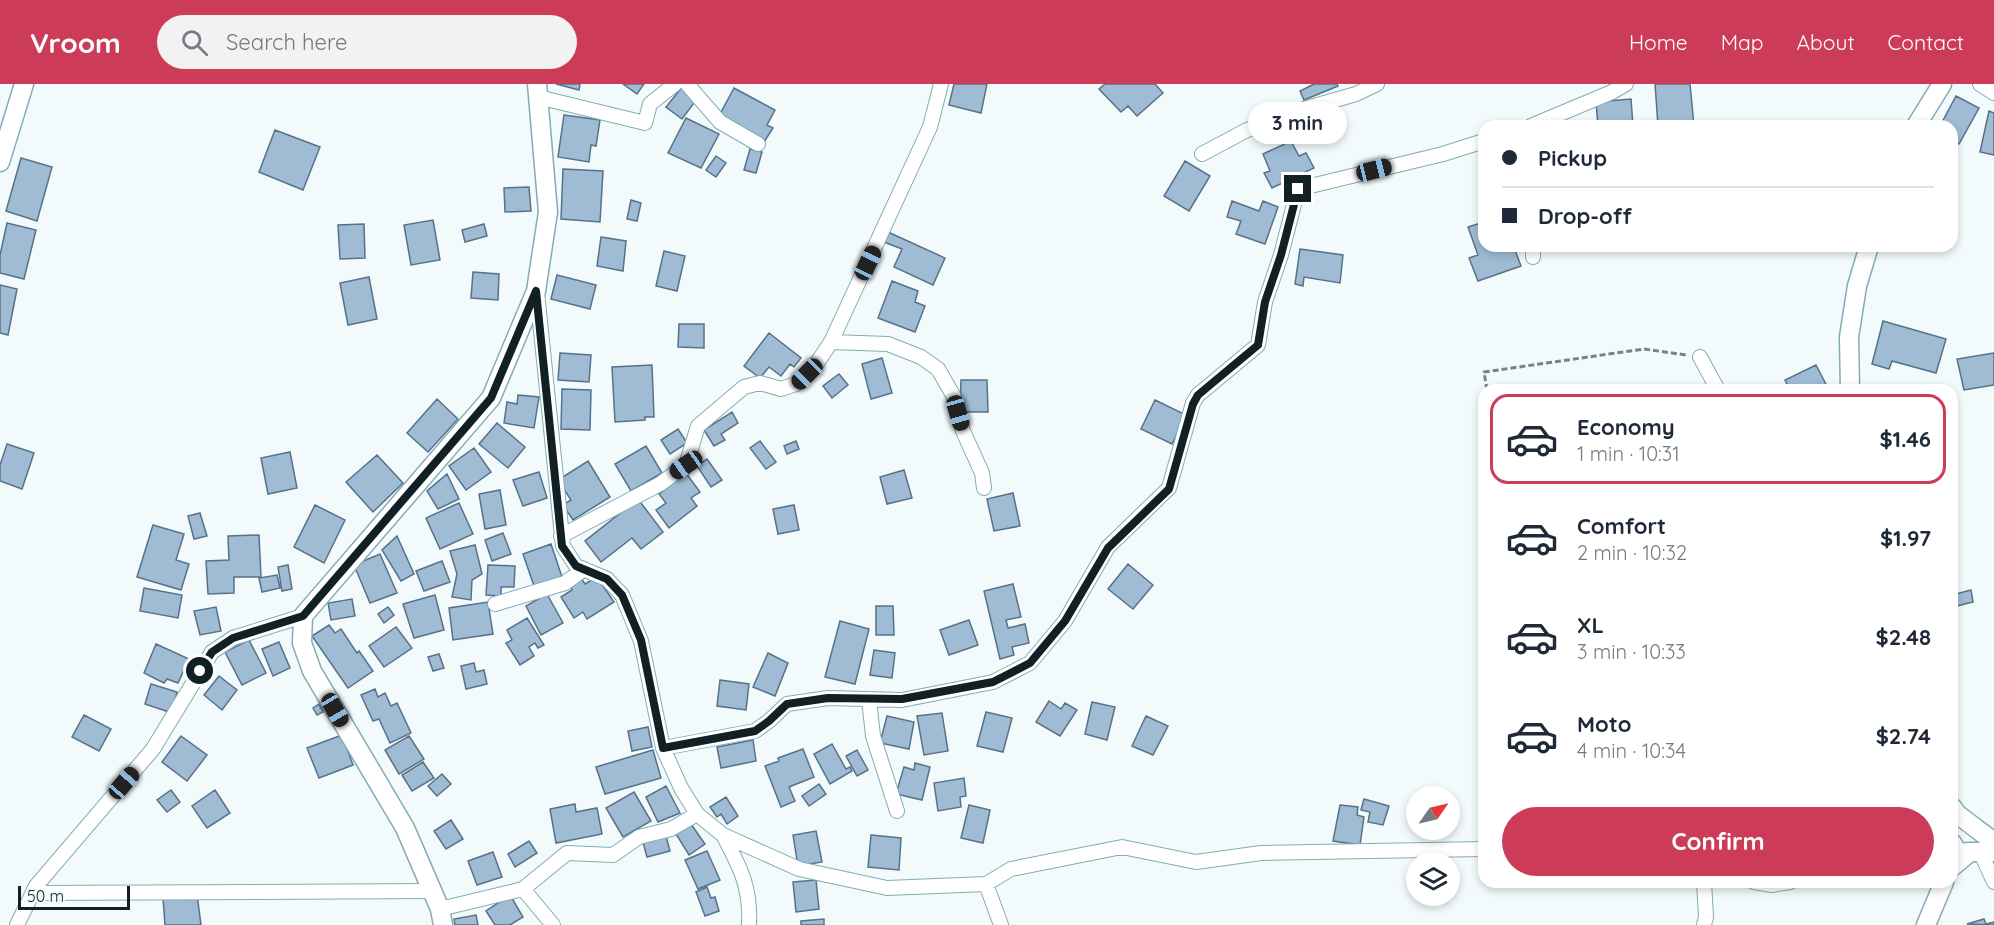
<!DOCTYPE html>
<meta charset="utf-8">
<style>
body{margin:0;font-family:Quicksand,sans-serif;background:#f2f2f3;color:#1f2937;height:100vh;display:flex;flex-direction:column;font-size:22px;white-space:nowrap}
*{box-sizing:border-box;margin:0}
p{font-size:20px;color:#747a83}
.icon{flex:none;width:33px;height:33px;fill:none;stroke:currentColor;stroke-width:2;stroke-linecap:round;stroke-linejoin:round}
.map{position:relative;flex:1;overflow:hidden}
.panel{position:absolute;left:1478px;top:300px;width:480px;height:504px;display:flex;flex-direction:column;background:#fff;border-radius:18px;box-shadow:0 3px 9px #0003}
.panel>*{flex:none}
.top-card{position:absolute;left:1478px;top:36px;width:480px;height:132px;border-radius:18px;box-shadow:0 3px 9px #0003;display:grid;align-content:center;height:132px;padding:0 24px;background:#fff}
.needle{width:39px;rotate:56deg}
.controls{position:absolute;left:1406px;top:702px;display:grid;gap:12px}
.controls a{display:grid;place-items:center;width:54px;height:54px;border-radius:50%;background:#fff;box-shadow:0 3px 9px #0003;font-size:30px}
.scale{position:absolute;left:18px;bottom:15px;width:112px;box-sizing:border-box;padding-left:6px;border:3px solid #102024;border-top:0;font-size:16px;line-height:21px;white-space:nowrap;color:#102024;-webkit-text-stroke:4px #f2fafc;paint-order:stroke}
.end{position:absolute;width:27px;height:27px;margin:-14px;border:8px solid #102024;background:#fff;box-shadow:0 0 0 3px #fff}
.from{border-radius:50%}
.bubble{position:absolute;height:42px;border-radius:21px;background:#fff;box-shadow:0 3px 9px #0003;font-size:20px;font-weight:800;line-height:42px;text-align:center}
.car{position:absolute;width:18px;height:36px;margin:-18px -9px;border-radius:8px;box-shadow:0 0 4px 2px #0007;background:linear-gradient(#222 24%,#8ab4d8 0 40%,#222 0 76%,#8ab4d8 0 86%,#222 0)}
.top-card b{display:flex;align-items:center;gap:21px;height:57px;font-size:22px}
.top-card b+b{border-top:2px solid #e0e1e3}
.top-card i{width:15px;height:15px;background:#1f2937}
ul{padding:10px 0 0;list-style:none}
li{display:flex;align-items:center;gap:18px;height:90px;margin:0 12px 9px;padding:0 12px;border:3px solid transparent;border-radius:18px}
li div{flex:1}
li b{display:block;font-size:22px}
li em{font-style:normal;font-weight:800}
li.on{border-color:#cc3c58}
li>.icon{width:54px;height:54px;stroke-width:1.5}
.cta{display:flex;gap:12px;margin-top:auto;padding:12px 24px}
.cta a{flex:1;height:69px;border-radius:36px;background:#cc3c58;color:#fff;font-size:24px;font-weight:800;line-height:69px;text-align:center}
header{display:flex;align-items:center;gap:36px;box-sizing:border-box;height:84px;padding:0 30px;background:#cc3c58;color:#fff}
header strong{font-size:28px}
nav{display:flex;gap:33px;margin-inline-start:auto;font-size:21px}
.search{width:420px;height:54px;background:#f2f2f3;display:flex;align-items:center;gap:15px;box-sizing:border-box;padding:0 21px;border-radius:33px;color:#747a83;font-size:22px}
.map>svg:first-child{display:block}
</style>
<header>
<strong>Vroom</strong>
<div class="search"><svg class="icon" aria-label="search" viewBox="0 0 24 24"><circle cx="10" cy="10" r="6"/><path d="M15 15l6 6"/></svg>Search here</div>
<nav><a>Home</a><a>Map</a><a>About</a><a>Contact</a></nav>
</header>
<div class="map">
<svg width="1994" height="841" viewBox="0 0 1994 841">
<rect width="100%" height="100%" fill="#f2fafc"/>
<!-- building -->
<path fill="#9fbcd4" stroke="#577288" stroke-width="1.5" d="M556 0H580L579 6Z
M623 0H644L637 10Z
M954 0H987L981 29 949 21Z
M1105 0H1155L1163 9 1137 32 1128 22 1121 28 1099 5Z
M1314 0H1337L1338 2 1304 16 1300 7Z
M1655 0H1690L1694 42H1658Z
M682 3 697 15 682 35 666 23Z
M734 4 775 26 767 41 773 44 764 58 719 32Z
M1956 12 1979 24 1959 60 1952 56V42H1940Z
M1631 15 1633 42H1598L1596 18Z
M1989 27 1994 29V71L1980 68Z
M564 31 600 36 596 62 591 61 589 78 558 73Z
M686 34 719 50 701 84 668 69Z
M275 46 320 63 303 106 259 88Z
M1291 57 1299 72 1306 69 1314 84 1272 104 1264 89 1270 87 1263 70Z
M750 65 762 68 756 89 744 86Z
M716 72 726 79 716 93 706 86Z
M21 74 52 83 37 137 6 127Z
M1185 77 1210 92 1189 127 1164 112Z
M563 85 603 87 600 138 561 135Z
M529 103 531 127 505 128 504 104Z
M631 116 641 119 637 137 627 135Z
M1232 117 1259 127 1263 117 1278 123 1265 160 1236 150 1241 137 1227 133Z
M433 136 440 176 411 181 404 141Z
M1484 138V162H1522L1515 166 1521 182 1478 197 1469 174 1478 171 1468 143Z
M7 139 36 146 24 195 0 189V171Z
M364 140 365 174 340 175 338 141Z
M484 140 487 152 465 158 462 146Z
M888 148 945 174 933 201 894 183 902 165 884 158Z
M601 153 626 157 623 187 597 182Z
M1300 165 1343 171 1340 199 1304 193 1303 202 1295 200Z
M664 167 685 172 677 207 656 202Z
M473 188 499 190 498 216 471 214Z
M557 191 596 201 590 225 551 215Z
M369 193 377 235 348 241 340 199Z
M892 197 918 207 915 218 925 222 915 248 878 234Z
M0 201 17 205 8 251 0 249Z
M1883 237 1946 255 1936 289 1892 277 1889 285 1872 280Z
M679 240H704V264L678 263Z
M769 249 801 274 794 283 790 280 781 292 769 283 760 294 744 282Z
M560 269 591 271 589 298 558 296Z
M1994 269V301L1964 306 1957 275Z
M882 274 892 309 871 315 862 280Z
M652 281 654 333H645V336L615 338 612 283Z
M1816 281 1829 306H1784L1789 304 1785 296Z
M839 290 848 301 832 314 823 302Z
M961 296H987L988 328H960Z
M562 305 591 306 590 346 561 345Z
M518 311 539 313 534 344 504 339 507 318 517 320Z
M437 315 458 335 428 368 407 349Z
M1155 316 1186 331 1172 360 1141 345Z
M732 328 738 339 721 350 725 356 714 362 704 346Z
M497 339 525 363 508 384 479 360Z
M678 345 687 359 670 370 661 356Z
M760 357 776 378 766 385 750 364Z
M796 357 799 365 787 370 784 362Z
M7 360 34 369 22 405 0 397V381Z
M646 362 662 389 631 407 615 380Z
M474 364 491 388 466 406 449 382Z
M290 368 297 404 268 410 261 374Z
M377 371 403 399 373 428 346 398Z
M707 375 722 396 711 403 697 382Z
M588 377 610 413 573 436 563 421 571 416 558 396Z
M904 386 912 414 887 420 880 393Z
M539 388 547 414 523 422 513 396Z
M686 389 700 408 691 414 697 422 669 444 656 426 666 419 659 410Z
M447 390 459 415 438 425 427 407Z
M500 406 506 441 485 445 479 410Z
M1013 409 1020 442 994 447 987 415Z
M638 415 663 448 641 465 632 454 601 478 585 457Z
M459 419 473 450 440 465 426 434Z
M315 421 345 436 324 479 294 463Z
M794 421 799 446 778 450 773 425Z
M200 429 207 452 194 455 188 432Z
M153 441 184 450 176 476 189 480 181 506 137 493Z
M503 449 511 470 492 477 485 456Z
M259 451 261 493H234V509L208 510 206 477 229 476 228 452Z
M397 452 414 490 401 497 382 466Z
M551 460 562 493 534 502 523 470Z
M475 461 482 490 472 496 471 516 452 513 457 490 450 467Z
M380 470 397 509 370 519 354 481Z
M442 477 450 498 424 507 416 487Z
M1128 480 1153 501 1133 525 1108 505Z
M288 481 292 505 282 507 278 483Z
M488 481 515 482 514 503H501V512L486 511Z
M277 491 280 504 262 508 259 494Z
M597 493 614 518 587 535 583 528 574 534 561 513 572 506 570 501 581 494 585 500Z
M1013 500 1021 533 1006 536 1008 544 1025 540 1029 559 1012 563 1014 571 1000 575 984 507Z
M144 504 182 511 178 534 140 527Z
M1971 506 1973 518 1953 523 1952 511Z
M547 510 563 539 541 551 526 522Z
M435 511 444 546 414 554 403 520Z
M352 515 355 532 331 536 328 519Z
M488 518 493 550 453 556 449 524Z
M876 522H893L894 551H876Z
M216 523 221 547 200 551 194 527Z
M388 523 394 531 384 539 378 530Z
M527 534 544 561 538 564 535 559 529 563 534 572 520 581 506 559 512 556 507 546Z
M969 536 978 561 949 571 940 546Z
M840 537 869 545 855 600 825 593Z
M329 541 335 549 341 545 357 569 359 567 373 587 348 604 312 552Z
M396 543 412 564 384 583 369 562Z
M249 556 266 589 242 601 225 568Z
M279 558 290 584 273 592 262 565Z
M156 560 189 575 178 599 167 595 164 599 144 589Z
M874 566 895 569 892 594 870 591Z
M768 569 788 579 775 612 753 603Z
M439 570 444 584 433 587 428 573Z
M474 579 476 588 484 586 487 600 466 605 461 582Z
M219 592 237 606 222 626 204 611Z
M720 596 749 600 746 626 717 622Z
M151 600 177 608 172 629 145 620Z
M375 605 378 613 385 609 391 622 397 619 411 649 390 659 379 635 373 637 361 611Z
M1049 617 1061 625 1065 619 1077 626 1060 652 1036 638Z
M1092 618 1115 623 1107 656 1085 650Z
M319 620 323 628 317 631 313 624Z
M986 628 1012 634 1003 668 977 662Z
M942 629 948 667 924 671 917 632Z
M84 631 111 645 99 667 72 653Z
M887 632 914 638 909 665 880 659Z
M1146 632 1168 642 1153 671 1132 662Z
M648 643 652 663 632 667 628 647Z
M342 651 353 681 319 694 307 664Z
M181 652 207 671 187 697 162 678Z
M409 652 424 675 399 690 385 666Z
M753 656 756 677 721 684 717 663Z
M832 660 846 685 850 683 852 687 830 700 814 670Z
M803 665 814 693 789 703 795 717 781 723 765 682 779 677 778 674Z
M653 666 661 694 605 710 596 683Z
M857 666 868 686 857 692 846 672Z
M423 678 434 694 412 707 402 691Z
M915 679 930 683 922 716 896 710 904 683 914 686Z
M442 690 451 700 437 712 428 702Z
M964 694 966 712 960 713 961 723 938 727 934 699Z
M819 700 826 710 809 722 802 712Z
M666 702 680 729 658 738 646 713Z
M171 706 180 718 167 728 157 716Z
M215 706 230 729 207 744 192 722Z
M634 708 651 737 623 753 606 724Z
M726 713 738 732 727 740 721 730 717 733 710 723Z
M1364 715 1389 722 1383 741 1368 738 1370 728 1361 726Z
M575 720 576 728 597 724 602 750 556 759 550 725Z
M969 721 990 726 983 759 961 754Z
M1340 721 1358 723 1357 731 1364 733 1360 761 1333 757Z
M451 736 463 755 446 765 434 747Z
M691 740 705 760 689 771 676 750Z
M816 747 822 778 798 782 793 751Z
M871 751 901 754 899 786 868 783Z
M666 752 670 767 647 773 643 758Z
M529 757 537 769 515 783 508 770Z
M707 767 720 796 698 805 685 776Z
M493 768 502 793 477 801 468 777Z
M816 796 819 825 796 828 793 798Z
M707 803 711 814 715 813 719 827 705 832 696 808Z
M197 810 201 841H165L163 814Z
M510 811 523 833 510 841H495L486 827Z
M476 831 478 841H455L454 835Z
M824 835V841H801V837Z
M1984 835 1986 840 1994 838V841L1967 840Z"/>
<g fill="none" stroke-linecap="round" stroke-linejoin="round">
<!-- street casing -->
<g stroke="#82adb5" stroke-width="16">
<path id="street" d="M687 0 720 38 758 60
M1980 0 1994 9
M538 13 645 39 650 20 675 0
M1531 42 1612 8 1626 0
M1202 70 1247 46 1307 24 1356 10 1377 0
M1533 162V173
M537 208 563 462 576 482 607 495 622 511 641 557 663 664 681 704 697 730 723 751 799 785 887 804 986 800 1011 785 1122 763 1196 778 1261 769 1484 765
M831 258 888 260 921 273 938 285 953 311 963 347 982 389 984 404
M1700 273 1718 306
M561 452 660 400 686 381 698 342 744 303 760 299 781 305 796 300 817 279 831 258 930 43 941 0
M495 520 565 499 584 485
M869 615 873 652 897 727
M663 664 755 647 769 637 787 620 828 614 902 616 993 598 1030 579 1065 537 1108 463 1169 404 1193 319 1198 311 1258 261 1265 218 1281 171 1298 105 1443 70 1484 57
M723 751C740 783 751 803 749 841
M1980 767 1994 798
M1704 798 1706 833 1704 841
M1754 798 1772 801 1790 798
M986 800 1001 841
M523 805 553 841
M33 809 432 807
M440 825 523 805 567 769 613 771 639 753 671 745 697 730
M17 841 36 802 153 665 212 568 233 554 303 532"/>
</g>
<!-- secondary casing -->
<g stroke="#82adb5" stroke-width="21">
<path id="secondary" d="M1916 42 1942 0
M0 78 24 0
M1850 306 1849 253 1857 202 1869 162
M1952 723 1957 730 1994 758
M1952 759 1958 769 1970 768
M1952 783 1970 768H1994
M443 841 440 825 405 744 312 587 302 559 303 532 491 314 536 207 548 128 537 0
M1926 841 1944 798"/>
</g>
<!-- path -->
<path stroke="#768285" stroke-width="3" stroke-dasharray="6 3" stroke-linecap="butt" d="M1487 306 1484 288 1644 265 1686 271"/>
<!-- street -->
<use href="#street" stroke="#fff" stroke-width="14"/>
<!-- secondary -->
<use href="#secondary" stroke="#fff" stroke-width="18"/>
</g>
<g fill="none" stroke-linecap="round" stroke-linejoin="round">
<!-- route -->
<path stroke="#102024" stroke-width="8" d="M200 587 212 568 233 554 303 532 491 314 536 207 562 462 576 482 607 495 622 511 641 556 663 664 755 647 769 637 787 620 828 614 902 615 993 598 1030 579 1065 537 1108 464 1169 405 1193 320 1198 311 1258 261 1265 218 1281 171 1298 105"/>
</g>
</svg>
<div class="controls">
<a><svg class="needle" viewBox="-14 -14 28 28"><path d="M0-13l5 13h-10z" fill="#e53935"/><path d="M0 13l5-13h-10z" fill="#747a83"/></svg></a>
<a><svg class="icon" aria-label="layers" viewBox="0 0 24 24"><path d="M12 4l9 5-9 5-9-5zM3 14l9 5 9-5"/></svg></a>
</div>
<div class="scale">50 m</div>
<i class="end from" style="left:200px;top:587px"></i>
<i class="end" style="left:1298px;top:105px"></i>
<div class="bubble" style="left:1248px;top:18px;width:99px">3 min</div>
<i class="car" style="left:1374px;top:86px;rotate:76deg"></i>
<i class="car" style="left:868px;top:179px;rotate:25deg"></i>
<i class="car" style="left:807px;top:290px;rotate:225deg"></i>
<i class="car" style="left:958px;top:329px;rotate:164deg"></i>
<i class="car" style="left:686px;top:381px;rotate:235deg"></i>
<i class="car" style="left:335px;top:626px;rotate:150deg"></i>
<i class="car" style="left:124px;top:699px;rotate:41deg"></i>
<div class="top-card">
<b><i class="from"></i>Pickup</b>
<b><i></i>Drop-off</b>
</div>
<section class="panel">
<ul>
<li class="on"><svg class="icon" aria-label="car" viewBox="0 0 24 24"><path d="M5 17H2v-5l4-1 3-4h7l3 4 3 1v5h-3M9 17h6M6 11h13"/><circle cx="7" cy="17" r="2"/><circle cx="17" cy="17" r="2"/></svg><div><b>Economy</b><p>1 min · 10:31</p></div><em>$1.46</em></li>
<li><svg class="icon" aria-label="car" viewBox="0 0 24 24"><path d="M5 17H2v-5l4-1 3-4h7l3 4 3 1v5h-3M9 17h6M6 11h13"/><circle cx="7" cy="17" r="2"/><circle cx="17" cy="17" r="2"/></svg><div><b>Comfort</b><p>2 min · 10:32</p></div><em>$1.97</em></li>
<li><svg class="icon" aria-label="car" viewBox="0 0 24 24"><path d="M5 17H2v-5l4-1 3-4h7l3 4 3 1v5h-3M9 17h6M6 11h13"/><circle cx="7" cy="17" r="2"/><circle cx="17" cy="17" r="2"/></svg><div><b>XL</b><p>3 min · 10:33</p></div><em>$2.48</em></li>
<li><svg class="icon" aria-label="car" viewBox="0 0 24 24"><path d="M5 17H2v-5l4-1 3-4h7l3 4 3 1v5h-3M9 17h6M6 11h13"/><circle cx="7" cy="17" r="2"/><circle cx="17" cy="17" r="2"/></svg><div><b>Moto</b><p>4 min · 10:34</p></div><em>$2.74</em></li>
</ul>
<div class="cta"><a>Confirm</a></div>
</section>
</div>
